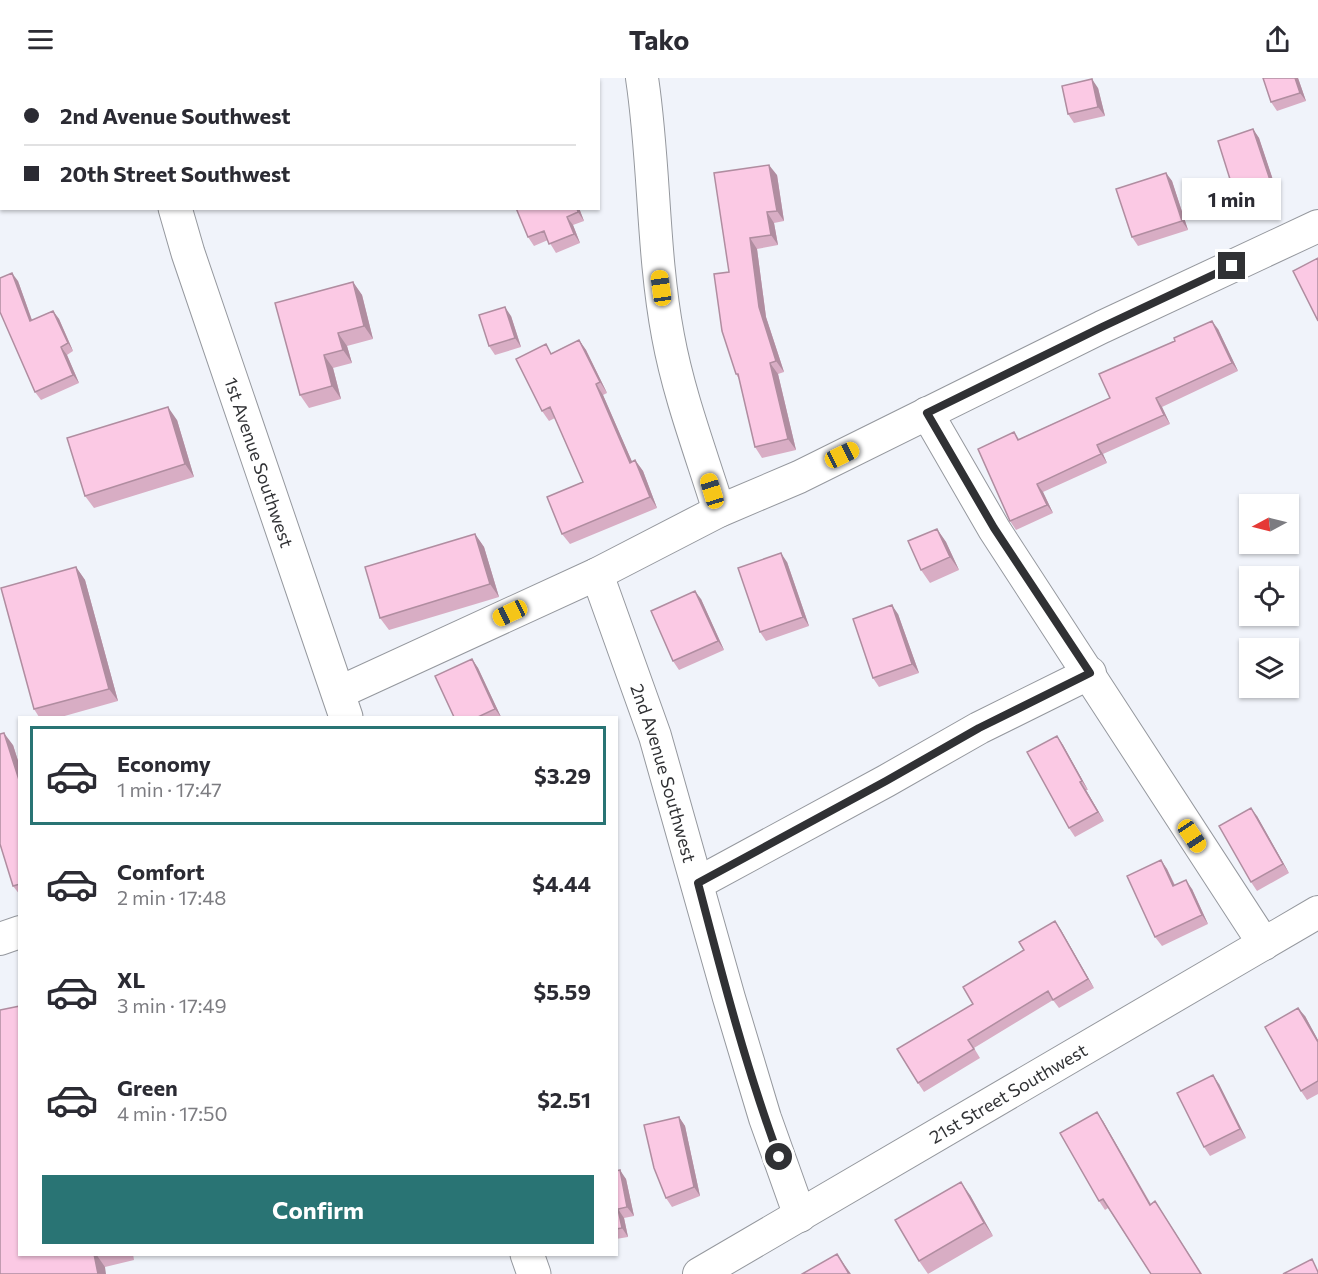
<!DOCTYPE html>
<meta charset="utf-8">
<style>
body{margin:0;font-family:Commissioner,sans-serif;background:#f2f2f3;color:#2b2b33;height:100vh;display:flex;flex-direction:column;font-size:22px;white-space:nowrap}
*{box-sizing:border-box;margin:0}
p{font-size:20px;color:#7c7c81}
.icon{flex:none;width:33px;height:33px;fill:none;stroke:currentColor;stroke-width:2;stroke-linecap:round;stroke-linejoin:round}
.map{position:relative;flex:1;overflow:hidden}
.drawer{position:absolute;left:18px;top:638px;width:600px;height:540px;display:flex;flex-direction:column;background:#fff;border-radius:0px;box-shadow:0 2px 4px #0004}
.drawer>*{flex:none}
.guide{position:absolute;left:0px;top:0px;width:600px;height:132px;box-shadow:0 2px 4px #0004;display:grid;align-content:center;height:132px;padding:0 24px;background:#fff}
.needle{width:39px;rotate:263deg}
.fabs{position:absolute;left:1239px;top:416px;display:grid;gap:12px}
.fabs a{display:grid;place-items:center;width:60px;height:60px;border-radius:0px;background:#fff;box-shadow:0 2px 4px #0004;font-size:30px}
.end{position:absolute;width:27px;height:27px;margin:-14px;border:8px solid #303134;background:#fff;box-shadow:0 0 0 3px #fff}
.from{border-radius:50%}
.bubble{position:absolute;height:42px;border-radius:0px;background:#fff;box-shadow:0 2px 4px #0004;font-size:20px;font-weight:700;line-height:42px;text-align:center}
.car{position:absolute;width:18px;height:36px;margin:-18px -9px;border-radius:8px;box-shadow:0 0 4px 2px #0007;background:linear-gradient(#f5c518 24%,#345 0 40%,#f5c518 0 76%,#345 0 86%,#f5c518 0)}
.guide b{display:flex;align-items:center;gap:21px;height:57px;font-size:22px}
.guide b+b{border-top:2px solid #e1e1e2}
.guide i{width:15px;height:15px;background:#2b2b33}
ul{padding:10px 0 0;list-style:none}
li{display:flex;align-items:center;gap:18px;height:99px;margin:0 12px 9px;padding:0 12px;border:3px solid transparent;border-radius:0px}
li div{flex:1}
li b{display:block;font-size:22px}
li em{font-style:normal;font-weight:700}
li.on{border-color:#297474}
li>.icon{width:54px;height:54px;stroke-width:1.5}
.button{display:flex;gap:12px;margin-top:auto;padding:12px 24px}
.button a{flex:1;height:69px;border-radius:0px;background:#297474;color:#fff;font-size:24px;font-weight:700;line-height:69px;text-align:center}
header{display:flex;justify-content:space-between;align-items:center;height:78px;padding:0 24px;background:#fff;font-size:27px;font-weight:700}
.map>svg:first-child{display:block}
</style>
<header><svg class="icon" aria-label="menu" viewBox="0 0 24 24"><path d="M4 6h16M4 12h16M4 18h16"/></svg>Tako<svg class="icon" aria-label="share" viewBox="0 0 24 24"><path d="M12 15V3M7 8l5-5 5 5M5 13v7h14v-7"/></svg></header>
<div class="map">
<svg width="1318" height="1196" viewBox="0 0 1318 1196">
<rect width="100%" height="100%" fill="#f0f3fa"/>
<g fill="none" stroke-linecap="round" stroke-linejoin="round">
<!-- minor casing -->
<g stroke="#95989e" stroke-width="34">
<g id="minor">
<path d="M642 0C655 86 652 173 668 258 679 318 701 375 719 433"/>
<path d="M927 335 994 451 1264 866"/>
<path id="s1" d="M597 496 655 658 729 920 765 1040 800 1138"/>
<path d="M338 615 597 496 719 433 799 399 1102 249 1318 148"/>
<path d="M698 805 886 703 979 650 1090 595"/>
<path d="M0 861 20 854"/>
<path id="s2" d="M699 1196 1318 834"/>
</g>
</g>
<!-- major casing -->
<g stroke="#95989e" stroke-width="35">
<g id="major">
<path d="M142 0 143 2"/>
<path id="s3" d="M175 130 188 175 346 639"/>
<path d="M527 1176 534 1196"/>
</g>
</g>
<!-- minor -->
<use href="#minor" stroke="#fff" stroke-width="32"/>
<!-- major -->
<use href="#major" stroke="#fff" stroke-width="33"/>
</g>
<!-- wall -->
<path fill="#d8adc4" d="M1263 0H1298L1306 23 1277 33 1271 24Z
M1098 10 1105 38 1074 45 1068 36Z
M1253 51 1259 60 1277 114 1241 125 1235 117Z
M1166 95 1172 103 1188 152 1138 168 1132 159Z
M777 97 784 143 774 145 778 167 757 171 766 239 784 294 778 296 796 372 762 380 755 369 739 301 736 296 729 194Z
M579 130 584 143 573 147 580 165 556 175 548 162 534 168 528 159Z
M18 203 32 242 53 233 59 241 73 273 67 277 79 305 41 322 35 314Z
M353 204 362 217 373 261 347 268 352 285 333 290 341 321 309 330 300 317Z
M511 238 521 269 495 277 489 268Z
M1218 251 1238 293 1162 329 1170 346 1103 376 1107 385 1043 414 1053 435 1016 452 1010 443 1014 354 1019 361 1110 320Z
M579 262 586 272 607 315 603 317 632 384 635 382 643 393 657 430 570 466 562 456 583 404 555 340 549 343 542 333 552 275Z
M177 342 194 399 94 430 85 418Z
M937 451 946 464 959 492 930 505 921 492Z
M475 456 484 469 499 519 389 552 380 540Z
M787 484 809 548 766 563 760 554Z
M76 489 85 502 118 623 61 639H39L34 631Z
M701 521 724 572 679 592 673 583Z
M898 536 919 595 879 609 873 600Z
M472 581 478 590 501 639H454Z
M1057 658 1063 667 1088 712H1086L1104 743 1075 759 1069 750Z
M13 667 20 689V817L13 808Z
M1257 738 1289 795 1257 813 1251 804Z
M1161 782 1167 791 1175 807 1192 811 1208 846 1162 868 1155 859Z
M1055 843 1061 852 1094 910 1059 930 1053 922 974 970 980 980 924 1014 918 1005 973 926 1024 872Z
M1305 938 1318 962V1016L1307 1022 1301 1013Z
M1219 1006 1246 1060 1210 1078 1204 1069Z
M679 1039 685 1048 700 1118 672 1129 666 1120Z
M1103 1043 1151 1126 1155 1123 1202 1196H1151L1108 1130 1105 1132 1099 1123Z
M616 1093 626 1101 634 1138 624 1140 628 1159 616 1161Z
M970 1117 993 1158 928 1196 919 1183Z
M20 1176H133L134 1182 105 1189Z
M347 1176H360L348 1178Z"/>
<!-- shaded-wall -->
<path fill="#b08da0" d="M1295 0H1298L1306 23 1300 15Z
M1092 1 1098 10 1105 38 1098 29Z
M1253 51 1259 60 1277 114 1271 105Z
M769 87 777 97 784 143 777 133Z
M1166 95 1172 103 1188 152 1182 143Z
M577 130H579L584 143 578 134Z
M767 134 774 145 778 167 771 157Z
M567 139 573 147 580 165 574 156Z
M750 160 757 171 766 239 784 294 776 283 759 229Z
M12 195 18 203 35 251 30 243Z
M353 204 362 217 373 261 364 248Z
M505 229 511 238 521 269 515 260Z
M53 233 59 241 73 273 68 265Z
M1212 243 1218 251 1238 293 1232 285Z
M338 255 347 268 352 285 343 272Z
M579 262 586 272 607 315 600 304Z
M61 269 67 277 79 305 73 297Z
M324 277 333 290 341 321 332 308Z
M770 285 778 296 796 372 788 361Z
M596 306 603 317 637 395 630 385Z
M1156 320 1162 329 1170 346 1164 337Z
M168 329 177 342 194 399 185 386Z
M1097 367 1103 376 1107 385 1101 376Z
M635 382 643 393 657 430 650 419Z
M1037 406 1043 414 1053 435 1047 427Z
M937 451 946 464 959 492 950 479Z
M475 456 484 469 499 519 490 506Z
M781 475 787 484 809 548 803 539Z
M76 489 85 502 118 623 109 611Z
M695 513 701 521 724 572 718 563Z
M892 527 898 536 919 595 912 586Z
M472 581 478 590 501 639 495 631Z
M4 655 13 667 20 689V705Z
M1057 658 1063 667 1088 712 1082 703Z
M1080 704 1086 712 1104 743 1098 734Z
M1251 730 1257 738 1289 795 1283 786Z
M1161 782 1167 791 1179 817 1173 808Z
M1186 802 1192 811 1208 846 1202 837Z
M1055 843 1061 852 1094 910 1088 901Z
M1298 930 1305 938 1318 962V964Z
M1213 997 1219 1006 1246 1060 1240 1051Z
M1097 1034 1103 1043 1156 1136 1150 1127Z
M679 1039 685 1048 700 1118 694 1109Z
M620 1092 626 1101 634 1138 627 1129Z
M961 1104 970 1117 993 1158 984 1145Z
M618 1131 624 1140 628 1159 622 1150Z
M94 1176H96L105 1189 106 1196H98Z
M837 1176 846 1189 851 1196H849Z"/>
<!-- building -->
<path fill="#fbc9e4" stroke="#b08da0" stroke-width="1.5" d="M506 0H538V2H506Z
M1263 0H1295L1300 15 1271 24Z
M1092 1 1098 29 1068 36 1062 8Z
M1253 51 1271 105 1235 117 1218 63Z
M769 87 777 133 767 134 771 157 750 160 759 229 776 283 770 285 788 361 755 369 738 296H736L722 253 714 196 729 194 714 95Z
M1166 95 1182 143 1132 159 1116 111Z
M516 130H577L578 134 567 139 574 156 549 166 544 153 528 159Z
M1318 180V243L1293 193Z
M12 195 30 243 53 233 68 265 61 269 73 297 35 314 0 234V200Z
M353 204 364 248 338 255 343 272 324 277 332 308 300 317 275 225Z
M505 229 515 260 489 268 479 237Z
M1212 243 1232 285 1156 320 1164 337 1097 367 1101 376 1037 406 1047 427 1010 443 978 371 1014 354 1018 362 1110 320 1099 296 1175 263 1174 260Z
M579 262 600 304 596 306 630 385 635 382 650 419 562 456 547 419 583 404 550 329 542 333 516 281 546 266 551 276Z
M168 329 185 386 85 418 67 360Z
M937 451 950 479 921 492 908 463Z
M475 456 490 506 380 540 365 489Z
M781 475 803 539 760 554 738 490Z
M76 489 109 611 34 631 1 510Z
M695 513 718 563 673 583 651 533Z
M892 527 912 586 873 600 853 541Z
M472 581 495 631 478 639H454L435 598Z
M4 655 20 705V806L13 808 0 766V656Z
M1057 658 1082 703 1080 704 1098 734 1069 750 1027 674Z
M1251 730 1283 786 1251 804 1219 748Z
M1161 782 1173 808 1186 802 1202 837 1155 859 1127 798Z
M1055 843 1088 901 1053 922 1048 913 968 962 974 971 918 1005 897 971 973 926 963 909 1024 872 1019 864Z
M20 928V1176H94L98 1196H0V932Z
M1298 930 1318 964V1003L1301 1013 1265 949Z
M1213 997 1240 1051 1204 1069 1177 1015Z
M1097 1034 1150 1127 1155 1123 1201 1196H1151L1103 1121 1099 1123 1060 1055Z
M679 1039 694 1109 666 1120 654 1090 644 1047Z
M620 1092 627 1129 618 1131 622 1150 616 1151V1093Z
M961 1104 984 1145 919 1183 895 1142Z
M837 1176 849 1196H802Z
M1312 1181 1318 1194V1196H1283Z"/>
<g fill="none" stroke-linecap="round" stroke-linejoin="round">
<!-- route -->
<path stroke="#303134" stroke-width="8" d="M779 1079C746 990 722 897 698 805L886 703 979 650 1090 595 994 450 927 335 1102 249 1232 188"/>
</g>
<g text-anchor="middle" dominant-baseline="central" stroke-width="5" stroke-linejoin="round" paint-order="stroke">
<!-- street labels -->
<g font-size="18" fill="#303134" stroke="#f0f3fa">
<text stroke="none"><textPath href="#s3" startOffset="268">1st Avenue Southwest</textPath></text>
<text stroke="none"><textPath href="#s1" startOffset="210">2nd Avenue Southwest</textPath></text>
<text stroke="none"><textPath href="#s2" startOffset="358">21st Street Southwest</textPath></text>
</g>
</g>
</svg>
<div class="fabs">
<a><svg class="needle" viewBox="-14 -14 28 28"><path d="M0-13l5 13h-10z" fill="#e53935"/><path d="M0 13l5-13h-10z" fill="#7c7c81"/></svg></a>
<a><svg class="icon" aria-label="locate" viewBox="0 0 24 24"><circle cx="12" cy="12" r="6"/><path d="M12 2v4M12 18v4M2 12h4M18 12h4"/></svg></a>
<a><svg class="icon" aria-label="layers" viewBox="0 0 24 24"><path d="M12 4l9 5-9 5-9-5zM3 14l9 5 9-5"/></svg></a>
</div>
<i class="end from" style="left:779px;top:1079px"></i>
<i class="end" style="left:1232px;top:188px"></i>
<div class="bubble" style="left:1182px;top:100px;width:99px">1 min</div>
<i class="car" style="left:661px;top:210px;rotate:352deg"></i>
<i class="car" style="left:842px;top:377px;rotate:64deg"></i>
<i class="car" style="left:712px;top:413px;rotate:343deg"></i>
<i class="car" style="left:510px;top:535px;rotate:245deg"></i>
<i class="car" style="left:1192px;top:758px;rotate:146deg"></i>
<div class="guide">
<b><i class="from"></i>2nd Avenue Southwest</b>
<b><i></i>20th Street Southwest</b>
</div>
<section class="drawer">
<ul>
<li class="on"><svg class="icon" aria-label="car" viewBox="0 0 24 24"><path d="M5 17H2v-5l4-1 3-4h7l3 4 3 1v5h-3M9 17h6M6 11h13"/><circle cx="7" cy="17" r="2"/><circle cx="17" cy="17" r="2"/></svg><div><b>Economy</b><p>1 min · 17:47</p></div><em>$3.29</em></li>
<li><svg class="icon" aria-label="car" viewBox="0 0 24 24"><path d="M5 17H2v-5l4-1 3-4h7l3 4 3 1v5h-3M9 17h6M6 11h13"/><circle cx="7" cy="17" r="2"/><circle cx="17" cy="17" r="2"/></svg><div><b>Comfort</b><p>2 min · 17:48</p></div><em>$4.44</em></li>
<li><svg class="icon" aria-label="car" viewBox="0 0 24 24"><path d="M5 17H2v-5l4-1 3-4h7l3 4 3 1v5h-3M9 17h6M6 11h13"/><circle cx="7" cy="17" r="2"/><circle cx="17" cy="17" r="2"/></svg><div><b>XL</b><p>3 min · 17:49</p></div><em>$5.59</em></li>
<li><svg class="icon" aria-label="car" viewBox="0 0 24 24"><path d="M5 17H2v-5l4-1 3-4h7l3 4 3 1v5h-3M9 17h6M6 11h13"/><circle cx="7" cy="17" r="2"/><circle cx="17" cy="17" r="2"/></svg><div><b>Green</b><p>4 min · 17:50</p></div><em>$2.51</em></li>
</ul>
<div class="button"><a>Confirm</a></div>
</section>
</div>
